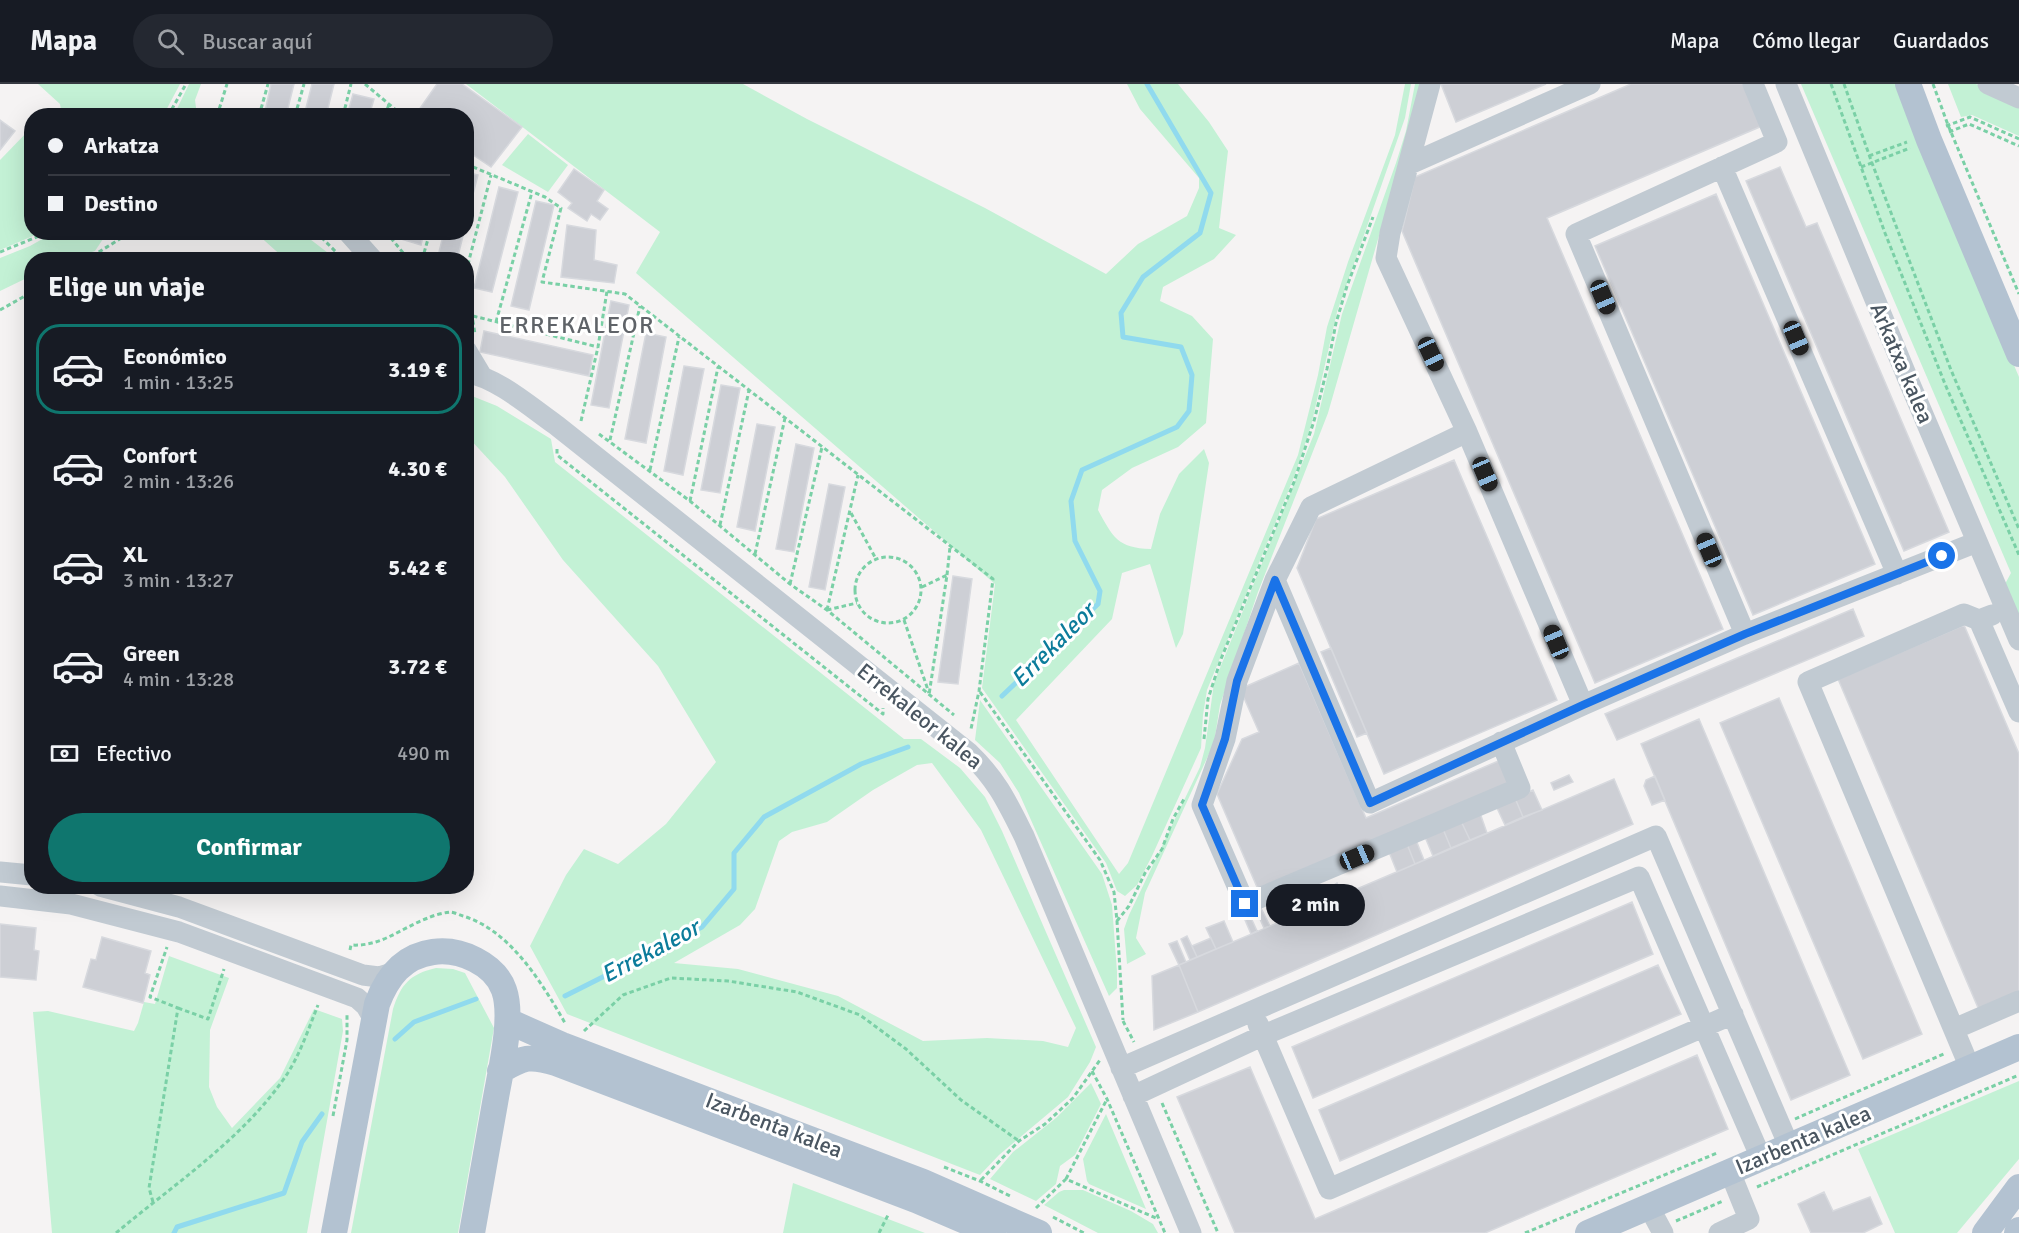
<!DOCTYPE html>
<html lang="es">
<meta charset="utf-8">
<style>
body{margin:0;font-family:Signika,sans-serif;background:#242831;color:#f1f3f6;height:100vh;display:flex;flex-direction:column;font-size:22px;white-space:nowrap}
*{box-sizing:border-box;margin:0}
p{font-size:20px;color:#9ea1a6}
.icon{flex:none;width:33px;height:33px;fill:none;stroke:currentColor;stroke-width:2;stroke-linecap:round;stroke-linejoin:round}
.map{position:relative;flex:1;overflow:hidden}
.panel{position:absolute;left:24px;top:168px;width:450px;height:642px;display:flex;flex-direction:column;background:#171b24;border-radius:24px;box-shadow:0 6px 24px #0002}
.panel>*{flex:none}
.banner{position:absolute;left:24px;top:24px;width:450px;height:132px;border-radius:24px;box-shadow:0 6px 24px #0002;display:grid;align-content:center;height:132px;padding:0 24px;background:#171b24}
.end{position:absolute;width:27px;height:27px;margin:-14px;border:8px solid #1a73e8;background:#fff;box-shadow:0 0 0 3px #fff}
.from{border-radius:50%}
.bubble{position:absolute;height:42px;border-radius:21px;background:#171b24;box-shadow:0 6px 24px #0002;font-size:20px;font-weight:800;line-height:42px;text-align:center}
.car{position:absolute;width:18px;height:36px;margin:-18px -9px;border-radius:8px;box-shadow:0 0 4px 2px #0007;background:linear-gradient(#222 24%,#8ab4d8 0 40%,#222 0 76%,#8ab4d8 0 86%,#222 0)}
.banner b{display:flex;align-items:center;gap:21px;height:57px;font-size:22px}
.banner b+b{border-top:2px solid #363941}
.banner i{width:15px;height:15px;background:#f1f3f6}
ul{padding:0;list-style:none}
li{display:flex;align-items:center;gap:18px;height:90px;margin:0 12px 9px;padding:0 12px;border:3px solid transparent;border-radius:24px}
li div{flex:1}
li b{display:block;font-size:22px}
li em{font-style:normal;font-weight:800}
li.active{border-color:#0f766e}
li>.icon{width:54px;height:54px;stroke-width:1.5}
h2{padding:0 24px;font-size:27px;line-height:72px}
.pay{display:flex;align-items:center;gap:15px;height:66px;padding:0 24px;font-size:22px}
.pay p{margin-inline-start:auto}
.button{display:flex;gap:12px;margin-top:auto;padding:12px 24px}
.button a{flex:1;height:69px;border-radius:36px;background:#0f766e;color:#fff;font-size:24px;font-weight:800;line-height:69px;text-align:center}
header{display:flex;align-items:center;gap:36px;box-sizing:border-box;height:84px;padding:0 30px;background:#171b24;border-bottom:2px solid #363941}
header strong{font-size:28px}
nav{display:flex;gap:33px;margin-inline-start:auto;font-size:21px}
.search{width:420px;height:54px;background:#242831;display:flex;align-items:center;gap:15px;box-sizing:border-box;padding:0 21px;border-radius:33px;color:#9ea1a6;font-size:22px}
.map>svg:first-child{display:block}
</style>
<header>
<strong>Mapa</strong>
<div class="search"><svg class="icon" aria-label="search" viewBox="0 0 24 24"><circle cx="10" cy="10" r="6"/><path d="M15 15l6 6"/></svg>Buscar aquí</div>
<nav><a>Mapa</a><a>Cómo llegar</a><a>Guardados</a></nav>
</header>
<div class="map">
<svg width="2019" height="1149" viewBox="0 0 2019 1149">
<rect width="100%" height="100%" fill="#f5f3f3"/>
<!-- green -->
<path fill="#c3f1d5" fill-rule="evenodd" d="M38 0H180L163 32 62 31 60 20Z
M189 0H201L195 16 197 31H174Z
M466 0H743L807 35 985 124 1106 190 1138 160 1187 132 1199 104V94L1140 25 1127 0H1178L1209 38 1228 67 1219 144 1236 151 1214 175 1163 203 1160 217 1192 232 1213 255 1206 339 1178 363 1132 384 1102 406 1098 426C1113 453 1117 464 1151 465L1160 430 1179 390 1204 365 1209 379 1183 550 1176 564 1150 480 1122 489 1112 535 1016 636 1119 790 1128 779 1298 371 1318 291 1327 243 1348 178 1395 51 1405 0H1411L1405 34 1337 228 1311 342 1294 393 1207 606 1203 631 1201 664 1152 772 1137 801 1125 812 1117 807 1106 779 982 604 995 500 636 189 660 148Z
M1415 0H1420L1408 51 1328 329 1258 508 1220 621 1214 659 1145 809 1136 854 1146 870 1127 880 1124 845 1129 831 1200 683 1205 664 1214 599 1314 350 1342 230 1396 79 1406 47Z
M1801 0H1898L1923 67 2019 293V531L2005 500 2011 489Z
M1948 0H1976L2019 19V52L1972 31 1961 33Z
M31 44 32 148 40 149 0 166V76Z
M528 50 568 81 548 108 502 81Z
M53 149H107L95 167 71 175 32 176 31 192 0 207V174L30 162Z
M256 149H302L336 175H285Z
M467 310 497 322 551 355 555 378 904 655H921L960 684 985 713 1002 747 1096 963 1090 978 1068 1013 999 1071 980 1091 567 930 530 862 566 791 584 765 618 780 666 740 716 678 658 582 563 476 505 393 467 352ZM932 679 981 746 1076 944 1068 963 1043 957 987 954 923 957 838 912 738 885 674 879 740 841 755 825 779 757 792 748 827 738 873 706 917 681Z
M980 616 1102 790 1112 821 1117 888V904L1109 912 1019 709 1000 679 975 656Z
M169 872 229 894 210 946 209 1003 217 1023 232 1044 280 994 314 925 342 935 343 947 307 1149H52L33 928 48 927 134 947 138 939 144 918 155 920Z
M436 884 453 885 465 889 494 944 458 1149H351L393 925C401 900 410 890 436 884Z
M2019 997V1075L1957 1149H1895L1858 1065Z
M1091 999 1101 1020 1075 1071 1060 1082 1056 1100 1036 1117 990 1095 1013 1068 1056 1034Z
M1106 1030 1146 1125 1089 1100 1087 1097 1083 1075Z
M793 1099 925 1149H783Z
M1064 1106H1083L1131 1127 1153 1140 1158 1149H1098L1044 1121 1059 1108Z"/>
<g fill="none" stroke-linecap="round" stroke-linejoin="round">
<!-- stream -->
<path stroke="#90daee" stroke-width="5" d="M1002 612 1098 520 1100 507 1075 457 1071 417 1082 386 1177 343 1189 327 1192 291 1181 263 1123 253 1121 229 1143 193 1200 149 1211 109 1147 0
M565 912 702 843 734 805V769L764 733 861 680 908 663
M395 955 414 938 476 915
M174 1149 177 1143 284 1109 302 1058 322 1030"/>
</g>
<!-- building -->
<path fill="#cdcfd5" stroke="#d7d9de" stroke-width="1.5" d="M271 0H294L286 32H264Z
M312 0H334L326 32H304Z
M437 0H462L522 43 491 83 466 66V32L416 30Z
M1441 0H1546L1456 38Z
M1631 0H1744L1762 42 1547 134 1723 545 1595 599 1402 147 1415 93Z
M353 10 374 15 369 32H347Z
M0 36 15 47 0 66Z
M1780 83 1806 143 1817 139 1949 448 1904 467 1746 97Z
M574 85 604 106 597 117 608 125 600 136 591 130 587 137 568 124 572 119 558 108Z
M466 88 478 91 466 137Z
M499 103 518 108 492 208 474 204Z
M1716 110 1875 480 1753 531 1595 162Z
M536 117 554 121 529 226 511 222Z
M567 141 596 146 594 176 617 181 614 199 561 193Z
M402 148H424L421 161 401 155Z
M444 148H464L457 176H437Z
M611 217 629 221 609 324 591 321Z
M484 247 593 271 589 292 480 268Z
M646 249 666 253 646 359 625 355Z
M684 282 704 285 683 391 664 387Z
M721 301 740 304 720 409 701 406Z
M757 340 775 343 755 447 737 443Z
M796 360 814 364 794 468 776 465Z
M1454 376 1557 616 1384 690 1297 484 1316 435Z
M829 400 845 403 825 506 809 503Z
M953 492 972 495 958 600 938 598Z
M1853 525 1864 552 1617 656 1605 630Z
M1964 541 2019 670V908L1979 926 1838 595Z
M1331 564 1367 649 1357 653 1321 568Z
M1299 579 1366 734 1503 675 1514 701 1260 810 1217 710 1242 655 1259 648 1240 605Z
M1779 614 1922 950 1863 975 1720 639Z
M1699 635 1850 991 1791 1016 1641 660Z
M1569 691 1573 698 1554 706 1551 699Z
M1655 692 1665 716 1652 721 1644 702 1646 696Z
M1614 695 1633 740 1198 928 1179 881Z
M1533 706 1542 726 1523 733 1515 714Z
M1515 714 1523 733 1505 741 1496 722Z
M1480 729 1487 749 1470 756 1461 737Z
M1461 737 1470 756 1451 764 1443 745Z
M1443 745 1451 764 1433 772 1425 753Z
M1416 756 1424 776 1415 780 1407 760Z
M1407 760 1415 780 1397 788 1389 768Z
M1337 799 1343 811 1336 814 1331 803Z
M1632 818 1653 870 1313 1014 1292 963Z
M1260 822 1270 842 1264 844 1255 824Z
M1248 827 1257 847 1251 850 1242 829Z
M1224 837 1233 858 1216 865 1206 844Z
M0 840 36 844 34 866 39 867 36 896 0 893Z
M1187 852 1197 873 1190 876 1181 855Z
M102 853 151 867 145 889 150 891 143 919 83 903 91 875 96 876Z
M1211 854 1216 865 1197 873 1192 862Z
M1177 857 1186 878 1179 881 1169 860Z
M1179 881 1198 928 1154 946 1152 892Z
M1658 881 1681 930 1340 1077 1319 1026Z
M1697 971 1728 1045 1485 1149H1235L1177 1013 1250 983 1315 1135Z
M1824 1108 1833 1127 1870 1113 1882 1140 1863 1149H1811L1798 1120Z"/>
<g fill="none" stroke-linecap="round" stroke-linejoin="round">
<!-- path -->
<path stroke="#7ad0a6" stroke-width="3" stroke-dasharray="4.5 3" stroke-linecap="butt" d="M365 0 403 32
M1831 0 1885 149 1945 300 2019 471
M1844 0 1872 79 1951 286 2019 445
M1933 0 1948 41 2019 210
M168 32 186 0
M217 32 227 0
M259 32 268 0
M295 32 304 0
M343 32 351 0
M385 32 389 20
M1946 42 1970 33 2019 55
M1949 48 1969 40 2019 62
M1869 72 1907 58
M466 80 545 113 561 124 542 198 625 210 993 495 979 607 971 645
M1861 83 1910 64
M316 148 344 176
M386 148 409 176
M0 168 49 148
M86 176 131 148
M422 176 430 148
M466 188 491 91
M466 216 470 219 475 250
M0 226 32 208
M473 232 598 263
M496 238 532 108
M581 337 598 263 607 207
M599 350 690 417 790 500 827 526 954 631
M610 356 640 222
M557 365V371L883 630V624
M650 386 679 253
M690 417 718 283
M851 429 876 475
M720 441 749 306
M755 470 785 334
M855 506a33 33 0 1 1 66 0a33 33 0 1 1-66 0Z
M947 491 950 463
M790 500 822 363
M922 503 947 491 929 611
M827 526 858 391
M827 526 857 519
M904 536 929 609
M980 608 1100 776 1114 808 1117 837 1123 936
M1204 655 1208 615 1221 575 1294 398 1314 337 1327 285 1336 239 1347 202 1373 133
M1117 837 1129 822 1145 789 1162 765 1173 735 1184 715
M350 866 351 861C381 863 401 844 428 834 434 831 443 829 450 828 454 828 459 831 463 832 510 846 542 899 565 939
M178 924 208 935 224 885
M1123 937 1134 958
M584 947 623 911 671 894 728 897 797 908 860 931 906 965 961 1016 1019 1057
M1092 987 1107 1015 1165 1149
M1162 1019 1218 1149
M333 1032 347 956V930
M1795 1035 1946 969
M944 1083 980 1097 1012 1113
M1066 1095 1107 1015
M981 1096 1019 1057 1045 1040 1073 1014 1100 976
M1757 1103 2019 991
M153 1118 149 1104 178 924 150 913 167 863
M1036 1124 1066 1095 1158 1135
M1053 1133 1084 1149
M1676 1137 1723 1117
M116 1149C173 1101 240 1057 283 996 299 974 308 946 318 921
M879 1149 889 1129
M1525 1149 1717 1069"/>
<!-- minor -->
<path stroke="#c1cad2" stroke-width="21" d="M1430 0 1390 149 1386 174 1467 348
M1786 0 1910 300 2019 556
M1988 0 2019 14
M1410 80 1590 0
M1722 83 1897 490
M348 148 373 176
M466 266 481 291
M466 288C499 295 529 322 556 341L969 669C997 696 1007 718 1024 752L1191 1149
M1275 496 1370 719 1583 621 1745 550 1977 458
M1992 531 1979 536 2019 628
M1745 550 1576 150 1777 58 1753 0
M1501 658 1520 704 1245 820 1202 721 1225 655 1237 597 1275 496 1311 423 1467 348 1583 621
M0 788 32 791
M100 802 179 823 363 891 379 893 392 889
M0 812 71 820 179 848 357 914 366 922 373 934
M1258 940 1329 1105 1733 930
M1954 945 2019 917
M1121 984 1656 752 1789 1062
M1970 984 1808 598 1964 530 1979 536
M1133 1012 1264 951 1639 793 1761 1074
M1649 1123 1663 1149
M1719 1149 1749 1135 1730 1088"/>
<!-- major -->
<path stroke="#b3c2d1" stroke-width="26" d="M1908 0 1929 56 2019 270
M508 937 562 961 923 1098 1039 1149
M500 987C524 973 529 971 556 979L916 1116 993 1149
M334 1149 377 920C387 893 403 872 433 868 460 864 495 880 504 906 514 934 500 989 495 1019 487 1062 480 1106 472 1149
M1588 1149 2019 963
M1985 1149 2019 1103
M2017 1149 2019 1146"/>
</g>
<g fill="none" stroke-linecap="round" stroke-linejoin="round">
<!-- route -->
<path stroke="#1a73e8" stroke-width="8" d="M1245 820 1202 721 1225 655 1237 597 1275 496 1370 719 1583 621 1745 550 1942 472"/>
</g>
<g text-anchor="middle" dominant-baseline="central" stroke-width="6" stroke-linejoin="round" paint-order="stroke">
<!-- street labels -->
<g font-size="22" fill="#4a5661" stroke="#fff">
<text transform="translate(1902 279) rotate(67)">Arkatxa kalea</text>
<text transform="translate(920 632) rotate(39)">Errekaleor kalea</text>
<text transform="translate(774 1041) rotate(21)">Izarbenta kalea</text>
<text transform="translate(1803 1056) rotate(-23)">Izarbenta kalea</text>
</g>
<!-- neighbourhood labels -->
<g font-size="24" letter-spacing="1.5" fill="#5f6368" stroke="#fff">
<text x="577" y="241">ERREKALEOR</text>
</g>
<!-- water labels -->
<g font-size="24" font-style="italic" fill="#0c7c9b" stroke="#fff">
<text transform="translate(1053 561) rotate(-45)">Errekaleor</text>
<text transform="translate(650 867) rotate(-28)">Errekaleor</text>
</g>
</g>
</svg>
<i class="end from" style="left:1942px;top:472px"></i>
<i class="end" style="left:1245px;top:820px"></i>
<div class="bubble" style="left:1266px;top:800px;width:99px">2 min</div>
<i class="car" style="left:1603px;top:213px;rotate:157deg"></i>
<i class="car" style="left:1796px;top:254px;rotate:157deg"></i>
<i class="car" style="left:1431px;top:270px;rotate:155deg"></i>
<i class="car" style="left:1485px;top:390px;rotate:157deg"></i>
<i class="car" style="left:1709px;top:466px;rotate:337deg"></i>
<i class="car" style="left:1556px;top:558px;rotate:337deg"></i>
<i class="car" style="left:1357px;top:773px;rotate:67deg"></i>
<div class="banner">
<b><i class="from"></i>Arkatza</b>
<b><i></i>Destino</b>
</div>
<section class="panel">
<h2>Elige un viaje</h2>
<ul>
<li class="active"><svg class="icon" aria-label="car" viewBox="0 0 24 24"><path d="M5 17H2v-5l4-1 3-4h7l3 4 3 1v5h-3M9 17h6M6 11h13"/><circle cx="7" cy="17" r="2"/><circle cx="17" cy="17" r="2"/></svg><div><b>Económico</b><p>1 min · 13:25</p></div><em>3.19 €</em></li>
<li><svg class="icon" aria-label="car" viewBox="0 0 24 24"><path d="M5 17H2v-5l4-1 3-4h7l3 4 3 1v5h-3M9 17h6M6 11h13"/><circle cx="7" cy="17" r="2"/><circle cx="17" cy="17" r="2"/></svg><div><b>Confort</b><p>2 min · 13:26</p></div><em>4.30 €</em></li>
<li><svg class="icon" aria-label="car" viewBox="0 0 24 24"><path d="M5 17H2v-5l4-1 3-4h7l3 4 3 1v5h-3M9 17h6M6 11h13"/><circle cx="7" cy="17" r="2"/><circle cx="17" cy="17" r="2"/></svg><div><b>XL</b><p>3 min · 13:27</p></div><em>5.42 €</em></li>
<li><svg class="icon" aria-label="car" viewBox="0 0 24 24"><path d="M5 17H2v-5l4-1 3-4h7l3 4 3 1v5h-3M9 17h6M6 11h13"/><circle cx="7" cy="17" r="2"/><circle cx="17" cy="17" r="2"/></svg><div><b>Green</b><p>4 min · 13:28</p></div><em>3.72 €</em></li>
</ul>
<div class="pay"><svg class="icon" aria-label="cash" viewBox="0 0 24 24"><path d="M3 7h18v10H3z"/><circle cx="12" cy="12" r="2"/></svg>Efectivo<p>490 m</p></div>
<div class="button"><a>Confirmar</a></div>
</section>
</div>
